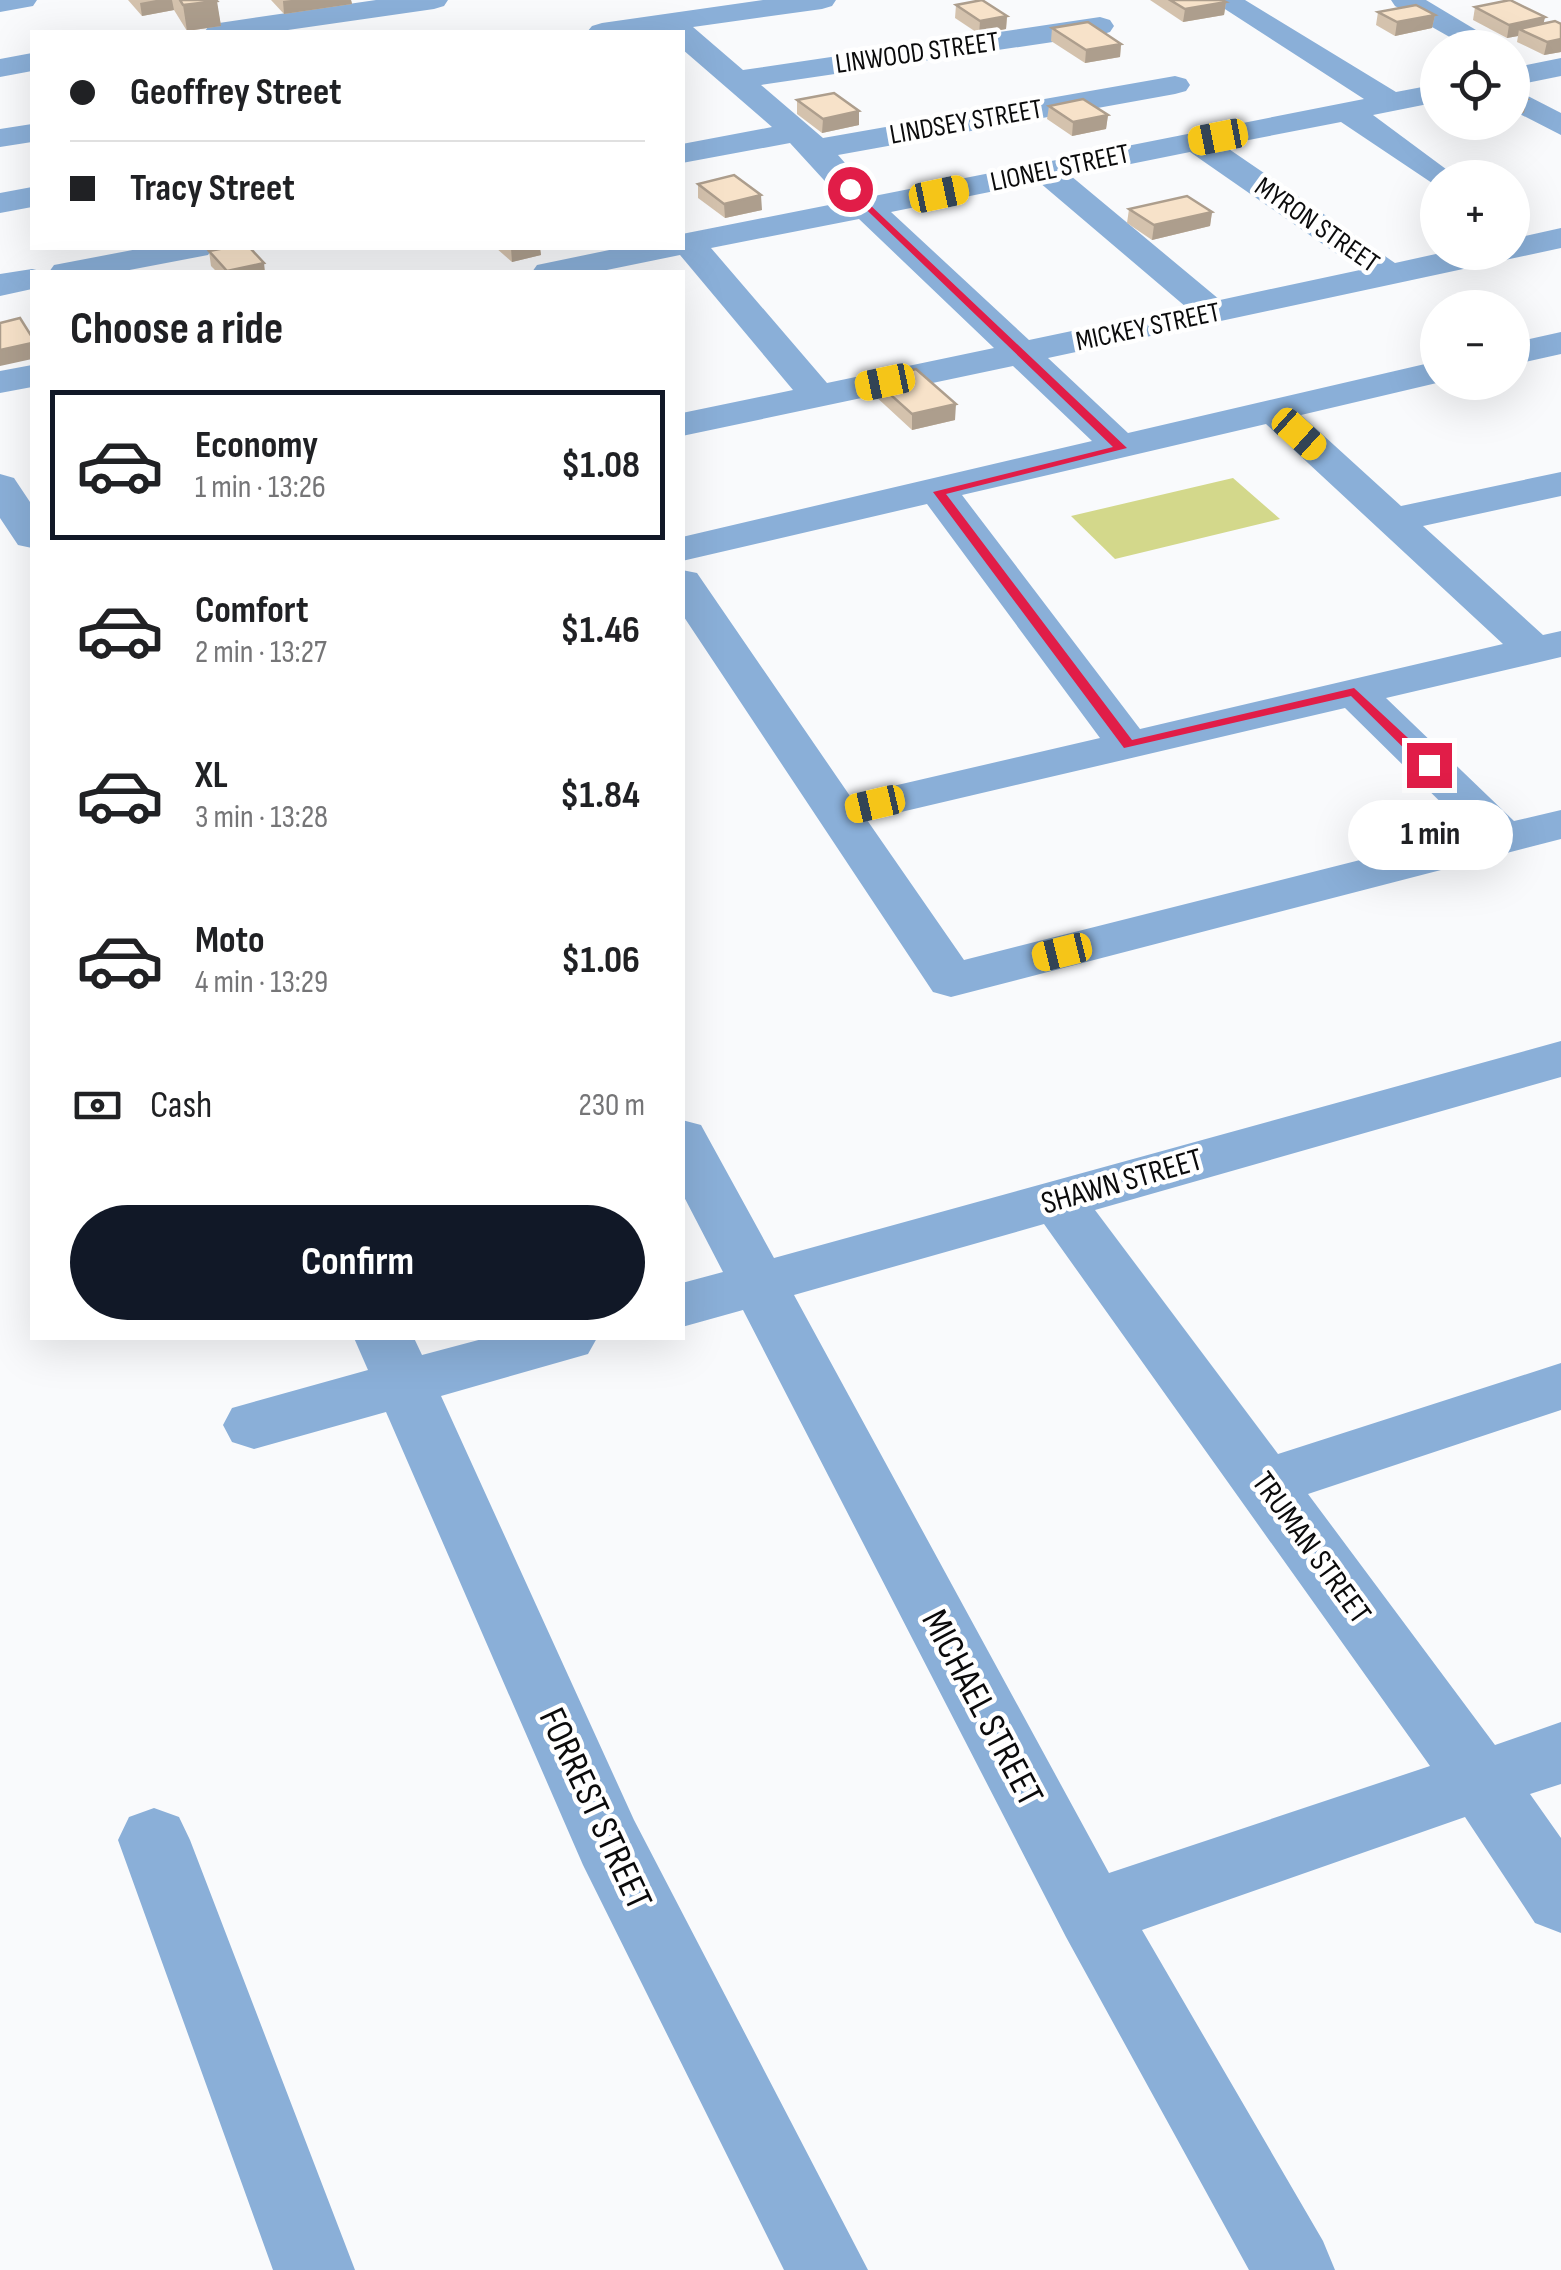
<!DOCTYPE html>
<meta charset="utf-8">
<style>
body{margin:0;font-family:"Sofia Sans Condensed",sans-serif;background:#f2f2f2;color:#202124;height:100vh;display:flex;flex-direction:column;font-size:38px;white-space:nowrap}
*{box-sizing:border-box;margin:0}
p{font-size:32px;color:#757577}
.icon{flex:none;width:55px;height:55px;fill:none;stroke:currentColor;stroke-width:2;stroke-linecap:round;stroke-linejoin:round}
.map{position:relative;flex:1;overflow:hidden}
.sheet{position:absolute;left:30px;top:270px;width:655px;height:1070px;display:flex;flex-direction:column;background:#fff;border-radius:0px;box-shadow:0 10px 40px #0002}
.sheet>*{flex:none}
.top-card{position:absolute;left:30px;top:30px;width:655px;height:220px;border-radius:0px;box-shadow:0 10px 40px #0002;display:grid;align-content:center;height:220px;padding:0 40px;background:#fff}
.fabs{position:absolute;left:1420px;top:30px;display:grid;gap:20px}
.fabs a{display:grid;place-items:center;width:110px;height:110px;border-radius:50%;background:#fff;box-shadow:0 10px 40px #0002;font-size:50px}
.end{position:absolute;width:45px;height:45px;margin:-22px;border:12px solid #e11d48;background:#fff;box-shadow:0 0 0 5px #fff}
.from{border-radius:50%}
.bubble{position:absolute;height:70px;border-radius:35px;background:#fff;box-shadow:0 10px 40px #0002;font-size:32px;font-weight:700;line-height:70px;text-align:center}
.car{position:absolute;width:30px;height:60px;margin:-30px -15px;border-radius:12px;box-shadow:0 0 8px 2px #0007;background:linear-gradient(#f5c518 24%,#345 0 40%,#f5c518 0 76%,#345 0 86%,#f5c518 0)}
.top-card b{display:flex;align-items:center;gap:35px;height:95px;font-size:38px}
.top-card b+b{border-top:2px solid #e0e0e0}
.top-card i{width:25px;height:25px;background:#202124}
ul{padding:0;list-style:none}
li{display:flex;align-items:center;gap:30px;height:150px;margin:0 20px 15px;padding:0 20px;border:5px solid transparent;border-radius:0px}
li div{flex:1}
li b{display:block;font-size:38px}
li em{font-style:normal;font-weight:700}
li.on{border-color:#111827}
li>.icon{width:90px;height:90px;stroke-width:1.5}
h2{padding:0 40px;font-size:45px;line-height:120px}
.pay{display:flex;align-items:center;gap:25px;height:110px;padding:0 40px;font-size:38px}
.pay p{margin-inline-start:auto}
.primary-button{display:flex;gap:20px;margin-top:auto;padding:20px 40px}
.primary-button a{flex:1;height:115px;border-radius:60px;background:#111827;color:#fff;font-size:40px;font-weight:700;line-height:115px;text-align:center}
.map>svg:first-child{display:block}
</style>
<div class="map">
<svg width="1561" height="2270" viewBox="0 0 1561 2270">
<rect width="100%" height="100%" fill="#f9fafc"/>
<!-- green -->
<path fill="#d3d88b" d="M1233 478 1280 519 1115 559 1071 516Z"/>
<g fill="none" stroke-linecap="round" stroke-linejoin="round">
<!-- minor -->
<path fill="#8aafd8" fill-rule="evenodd" d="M0 0H37L33 6 0 12Z
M376 0H448L444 6 434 9 274 32H204L209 26 219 23Z
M763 0H836L832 6 822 9 693 27 743 70 1100 17 1110 20 1114 26 1110 32 1100 35 761 85 823 138 1175 76 1186 79 1190 85 1186 91 1175 94 838 155 874 196 1364 99 1211 0H1245L1396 92 1438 84V102L1373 115 1458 178H1438V187L1341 122 1223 145 1395 263 1445 252H1512V239L1561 228V248L1048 358 1128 433 1438 361 1441 382 1301 415 1401 506 1561 472V496L1423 526 1543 635 1561 631V657L1386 698 1514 821 1561 810V839L951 997 933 992 682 614V570L697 573 850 796 1100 738 927 504 682 561V537L1092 441 1013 366 682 436V413L793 390 680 255 597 272H532L537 265 619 248H682V234L844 202 790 143 682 163V144L772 127 682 49V32H587L592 26 602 23ZM1190 152 1360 270 1220 300 1071 176ZM1039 182 1186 307 1029 340 891 212ZM859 219 994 348 827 383 711 248ZM1266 424 1503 644 1140 729 962 495ZM1345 708 1471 832 964 960 867 820Z
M1391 0H1426L1506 48H1469L1395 6Z
M32 53V71L0 77V59Z
M1561 58V76L1512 86V68Z
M1512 88 1561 113V135L1512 110Z
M32 124V142L0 147V129Z
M32 187V207L0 213V193Z
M143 248H213L208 255 119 272H49L54 265Z
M32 269 45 272H32V289L0 296V274Z
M1561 332V354L1512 365V343Z
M32 365V387L0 393V371Z
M0 474 14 478 32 505V548L18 545 0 518Z
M1561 1041V1077L1095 1210 1278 1454 1561 1363V1410L1308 1494 1495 1745 1561 1722V1784L1530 1794 1561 1838V1933L1535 1923 1465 1817 1142 1930 1323 2241 1335 2270H1249L1066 1937 743 1310 682 1327V1283L723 1272 682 1193V1120L701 1125 774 1258ZM1044 1224 1430 1766 1109 1873 794 1295Z
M354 1338H414L422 1355 486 1338H597L588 1354 441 1396 634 1820 868 2270H784L583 1865 386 1412 254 1449 232 1442 223 1425 232 1408 368 1370Z
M154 1808 179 1817 190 1840 355 2270H273L118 1840 129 1817Z"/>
</g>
<!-- wall -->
<path fill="#d4c2ad" d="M128 0H216L221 26 187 31 174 10 142 16Z
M271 0H351L352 4 284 14Z
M1150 0H1222L1226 2 1224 15 1183 22Z
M956 5 1007 16 1006 29 979 34 955 18Z
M1475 7 1545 17 1543 23 1561 24V52L1544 55 1517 42 1518 36 1507 38 1473 20Z
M1378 12 1435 15 1432 28 1395 36 1376 25Z
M1052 28 1121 44 1120 57 1085 63 1051 41Z
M797 100 859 125 822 133 797 114Z
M1049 106 1108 115 1106 129 1072 136 1047 119Z
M698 184 762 210 725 218 698 198Z
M1129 209 1212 212 1210 226 1152 240 1127 223Z
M496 248H540L541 255 512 262Z
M209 251 265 272H217L211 266Z
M873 379 955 420 912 430 873 394Z"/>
<!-- shaded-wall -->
<path fill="#ad9e8d" d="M156 0H172L174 10 142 16 140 3Z
M291 0H351L352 4 284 14 283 1Z
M217 1 221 26 187 31 183 5Z
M1226 2 1224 15 1183 22 1185 9Z
M1435 15 1432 28 1395 36 1397 22Z
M1007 16 1006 29 979 34 980 21Z
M1545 17 1542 31 1519 29 1518 36 1507 38 1509 25Z
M1561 39V52L1544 55 1547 42Z
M1121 44 1120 57 1085 63 1086 50Z
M1527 99 1524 113 1512 115V102Z
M859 111V125L822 133 823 119Z
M1108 115 1106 129 1072 136 1073 122Z
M761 195 762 210 725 218 724 204Z
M1212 212 1210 226 1152 240 1154 225Z
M511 248H540L541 255 512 262Z
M264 263 265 272H227V271Z
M32 343V359L0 366V350Z
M956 404 955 420 912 430V414Z"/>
<!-- building -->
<path fill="#f7e2c9" stroke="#ad9e8d" stroke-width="2.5" d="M180 0H216L217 1 183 5Z
M982 0 1007 16 980 21 956 5Z
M1170 0H1222L1226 2 1185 9Z
M1510 0 1545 17 1509 25 1475 7Z
M1416 5 1435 15 1397 22 1378 12Z
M1555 21 1561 24V39L1547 42 1519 29Z
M1088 22 1121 44 1086 50 1052 28Z
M1512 92 1527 99 1512 102Z
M834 93 859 111 823 119 797 100Z
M1083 99 1108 115 1073 122 1049 106Z
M734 175 761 195 724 204 698 184Z
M1187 196 1212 212 1154 225 1129 209Z
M225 248H250L264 263 227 271 209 251Z
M20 318 32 337V343L0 350V323Z
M916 369 956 404 912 414 873 379Z"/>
<!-- route -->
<path fill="#e11d48" d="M850 186 1127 448 946 494 1132 740 1354 688 1434 762V768H1424L1351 696 1124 748 933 492 1113 447 847 191Z"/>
<g text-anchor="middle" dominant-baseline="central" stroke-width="9" stroke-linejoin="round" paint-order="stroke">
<!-- far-street labels -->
<g font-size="28" fill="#0b0b0c" stroke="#fff">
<text transform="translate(917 53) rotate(-8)">LINWOOD STREET</text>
<text transform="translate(966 122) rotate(-10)">LINDSEY STREET</text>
<text transform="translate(1060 168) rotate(-12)">LIONEL STREET</text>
<text transform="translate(1317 225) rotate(35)">MYRON STREET</text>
<text transform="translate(1148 327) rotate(-12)">MICKEY STREET</text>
</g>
<!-- street labels -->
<g font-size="32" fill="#0b0b0c" stroke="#fff">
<text transform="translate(1122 1182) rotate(-16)">SHAWN STREET</text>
<text transform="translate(1311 1548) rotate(54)">TRUMAN STREET</text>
</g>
<!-- near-street labels -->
<g font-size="38" fill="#0b0b0c" stroke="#fff">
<text transform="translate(982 1708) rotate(62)">MICHAEL STREET</text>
<text transform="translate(595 1809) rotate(65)">FORREST STREET</text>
</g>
</g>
</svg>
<div class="fabs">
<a><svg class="icon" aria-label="locate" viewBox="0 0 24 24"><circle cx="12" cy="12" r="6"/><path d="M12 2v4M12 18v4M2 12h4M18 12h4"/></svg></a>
<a>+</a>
<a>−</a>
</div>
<i class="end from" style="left:850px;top:189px"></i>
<i class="end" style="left:1429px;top:765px"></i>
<div class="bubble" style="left:1348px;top:800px;width:165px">1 min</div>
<i class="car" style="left:1218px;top:137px;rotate:259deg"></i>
<i class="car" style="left:939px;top:194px;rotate:78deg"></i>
<i class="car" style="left:885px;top:382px;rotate:258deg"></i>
<i class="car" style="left:1299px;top:434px;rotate:132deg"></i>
<i class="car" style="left:875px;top:804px;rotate:257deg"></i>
<i class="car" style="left:1062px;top:952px;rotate:256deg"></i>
<div class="top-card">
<b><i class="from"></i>Geoffrey Street</b>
<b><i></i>Tracy Street</b>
</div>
<section class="sheet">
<h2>Choose a ride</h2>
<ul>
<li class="on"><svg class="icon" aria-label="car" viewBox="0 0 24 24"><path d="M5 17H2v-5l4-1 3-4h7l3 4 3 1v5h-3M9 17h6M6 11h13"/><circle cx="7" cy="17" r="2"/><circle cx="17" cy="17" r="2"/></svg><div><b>Economy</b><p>1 min · 13:26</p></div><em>$1.08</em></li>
<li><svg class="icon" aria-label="car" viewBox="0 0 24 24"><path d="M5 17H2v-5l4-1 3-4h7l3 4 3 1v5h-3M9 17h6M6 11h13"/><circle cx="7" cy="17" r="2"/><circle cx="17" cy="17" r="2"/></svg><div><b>Comfort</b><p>2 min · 13:27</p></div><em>$1.46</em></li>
<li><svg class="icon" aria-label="car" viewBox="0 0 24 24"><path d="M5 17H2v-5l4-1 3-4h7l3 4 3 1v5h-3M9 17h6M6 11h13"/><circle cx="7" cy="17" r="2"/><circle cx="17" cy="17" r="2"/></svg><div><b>XL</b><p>3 min · 13:28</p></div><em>$1.84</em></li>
<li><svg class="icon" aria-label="car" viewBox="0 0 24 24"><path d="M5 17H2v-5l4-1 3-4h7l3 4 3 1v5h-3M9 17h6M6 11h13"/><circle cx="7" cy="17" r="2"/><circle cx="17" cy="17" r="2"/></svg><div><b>Moto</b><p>4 min · 13:29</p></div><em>$1.06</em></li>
</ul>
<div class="pay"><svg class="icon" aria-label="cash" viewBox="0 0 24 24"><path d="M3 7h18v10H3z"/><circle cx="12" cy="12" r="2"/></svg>Cash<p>230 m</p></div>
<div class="primary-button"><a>Confirm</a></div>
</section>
</div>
